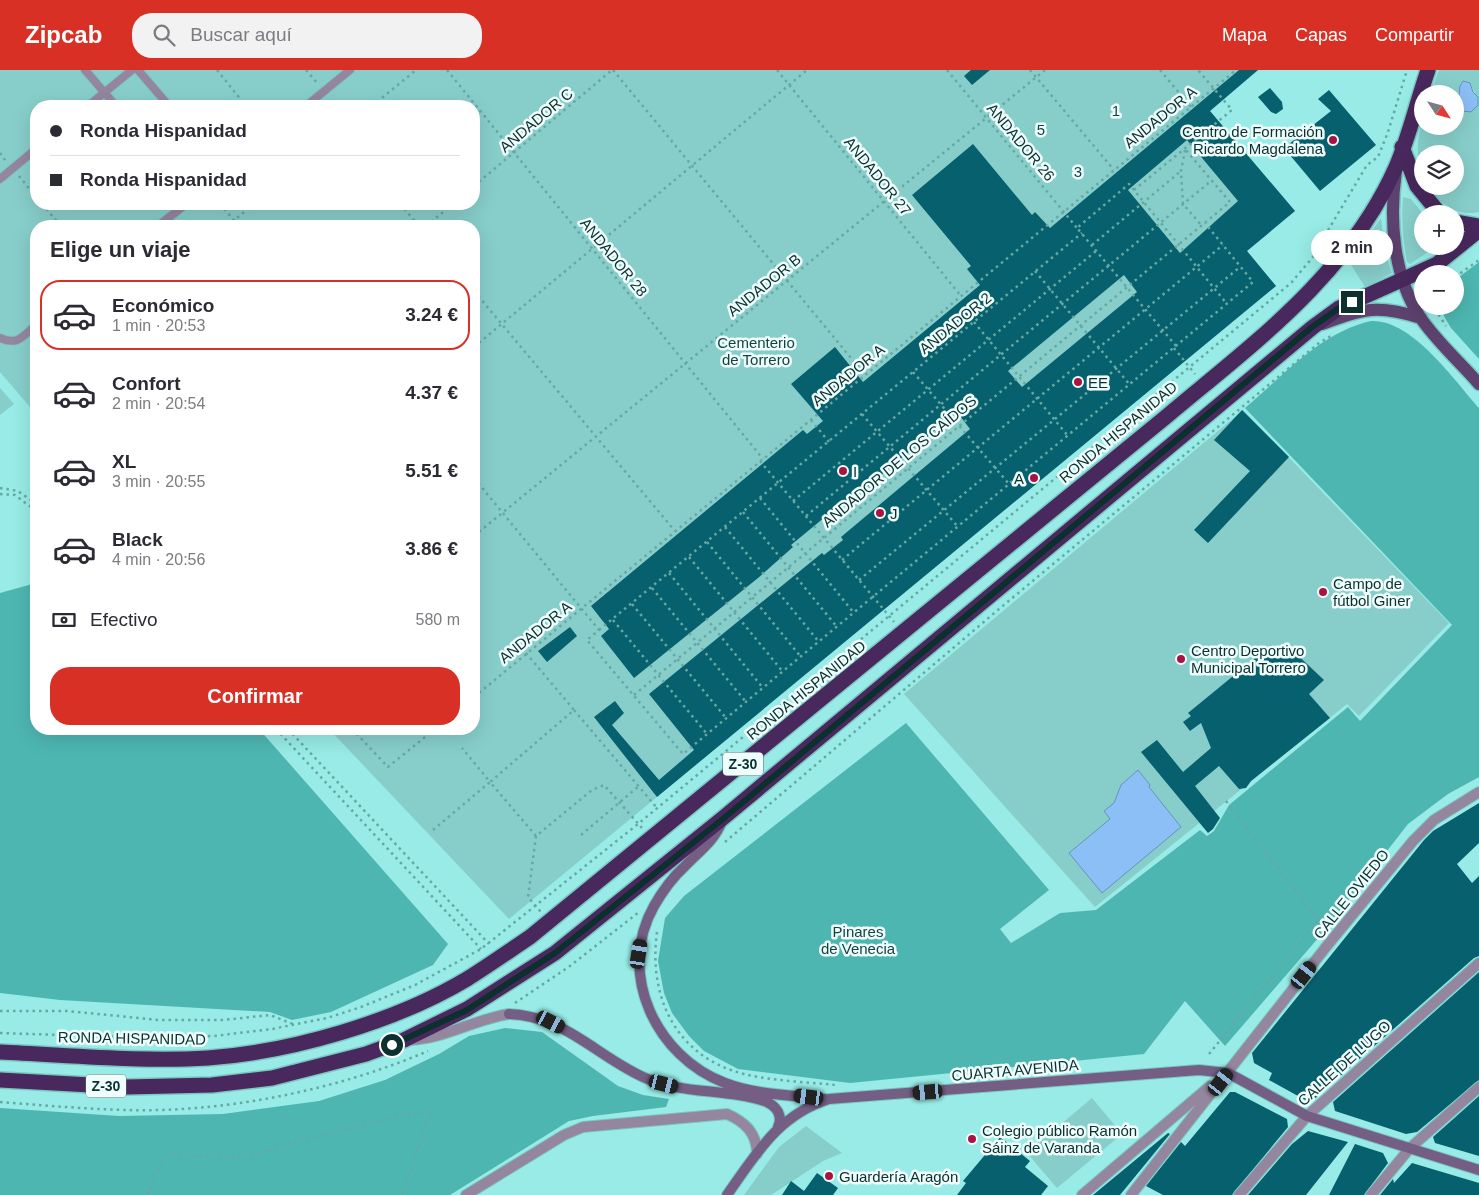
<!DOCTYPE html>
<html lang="es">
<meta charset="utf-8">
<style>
body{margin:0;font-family:Arial,sans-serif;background:#f2f2f3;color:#2b2b33;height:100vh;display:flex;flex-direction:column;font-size:19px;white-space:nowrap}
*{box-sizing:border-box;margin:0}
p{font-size:16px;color:#7c7c81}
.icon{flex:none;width:28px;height:28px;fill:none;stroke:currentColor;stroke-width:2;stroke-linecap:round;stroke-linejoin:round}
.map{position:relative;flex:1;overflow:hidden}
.panel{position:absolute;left:30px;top:150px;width:450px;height:515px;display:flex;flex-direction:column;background:#fff;border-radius:20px;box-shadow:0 5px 20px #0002}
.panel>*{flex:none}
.hud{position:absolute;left:30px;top:30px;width:450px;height:110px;border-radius:20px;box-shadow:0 5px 20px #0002;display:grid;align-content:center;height:110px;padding:0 20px;background:#fff}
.needle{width:32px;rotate:126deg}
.controls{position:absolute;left:1414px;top:15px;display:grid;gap:10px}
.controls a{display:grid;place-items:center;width:50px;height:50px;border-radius:50%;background:#fff;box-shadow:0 5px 20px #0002;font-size:25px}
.end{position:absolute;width:22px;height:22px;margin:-11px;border:6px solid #0b302e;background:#fff;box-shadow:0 0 0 2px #fff}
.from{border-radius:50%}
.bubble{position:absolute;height:35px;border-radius:18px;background:#fff;box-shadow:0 5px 20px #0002;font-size:16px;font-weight:600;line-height:35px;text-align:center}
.car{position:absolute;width:15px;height:30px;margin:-15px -8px;border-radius:6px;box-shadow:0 0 4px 1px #0007;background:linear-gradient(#222 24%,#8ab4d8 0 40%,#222 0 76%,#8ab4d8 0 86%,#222 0)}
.hud b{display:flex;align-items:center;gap:18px;height:48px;font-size:19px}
.hud b+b{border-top:1px solid #e1e1e2}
.hud i{width:12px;height:12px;background:#2b2b33}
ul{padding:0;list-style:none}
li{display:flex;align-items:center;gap:15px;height:70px;margin:0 10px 8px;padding:0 10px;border:2px solid transparent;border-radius:20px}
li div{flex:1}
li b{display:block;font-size:19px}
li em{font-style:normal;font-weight:600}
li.selected{border-color:#d93025}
li>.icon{width:45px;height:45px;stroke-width:1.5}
h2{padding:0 20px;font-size:22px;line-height:60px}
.pay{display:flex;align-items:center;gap:12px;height:55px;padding:0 20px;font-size:19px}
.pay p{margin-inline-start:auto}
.button{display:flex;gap:10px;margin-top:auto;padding:10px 20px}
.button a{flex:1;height:58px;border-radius:20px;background:#d93025;color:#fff;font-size:20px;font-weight:600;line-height:58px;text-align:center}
header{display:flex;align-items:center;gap:30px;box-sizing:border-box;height:70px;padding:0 25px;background:#d93025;color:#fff}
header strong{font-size:24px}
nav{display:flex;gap:28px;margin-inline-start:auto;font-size:18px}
.search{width:350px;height:45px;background:#f2f2f3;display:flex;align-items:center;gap:12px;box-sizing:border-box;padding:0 18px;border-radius:20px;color:#7c7c81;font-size:19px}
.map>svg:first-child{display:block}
</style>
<header>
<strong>Zipcab</strong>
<div class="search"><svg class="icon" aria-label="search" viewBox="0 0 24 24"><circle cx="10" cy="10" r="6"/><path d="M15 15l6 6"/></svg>Buscar aquí</div>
<nav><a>Mapa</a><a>Capas</a><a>Compartir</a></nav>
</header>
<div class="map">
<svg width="1479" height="1125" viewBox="0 0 1479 1125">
<rect width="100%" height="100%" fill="#98ebe6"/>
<!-- green -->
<path fill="#87ceca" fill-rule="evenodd" d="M0 0H1258L1210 41 1295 141 1247 181 1276 216 509 849 329 659H474V156H36V344L0 302ZM36 36H474V134H36Z
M1439 0H1479V142C1457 147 1440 134 1428 116H1455V84H1422V106C1416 87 1417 70 1422 50V56H1455V24H1430ZM1463 11 1471 15 1479 31 1463 41 1457 31 1461 13Z
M1403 127 1411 129 1423 144 1422 176H1437L1410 194 1407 192C1403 171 1401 149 1403 127Z
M1381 148 1385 181 1392 203 1365 217 1350 193Z
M0 318 14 334 0 345Z
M1243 340 1449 553 1359 646 1347 634 1095 837 904 624Z
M1092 1028 1122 1064 1057 1118 1027 1083Z
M806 1056 842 1083 823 1091 771 1125H744L779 1077Z"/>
<!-- forest -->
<path fill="#4eb6b1" d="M1479 192V289L1451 258 1438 236H1455V210Z
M1371 251C1412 249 1454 310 1479 338V707L1448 724 1408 754 1326 859 1225 976 1185 931 1144 984 850 1013 738 999 704 981 689 966 672 943 664 923 658 891 665 848 684 826 906 653 1049 820 1000 859 1011 873 1060 843 1096 840 1200 760 1207 766 1214 761 1229 735 1348 637 1360 651 1452 555 1245 338C1283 306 1321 262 1371 251Z
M36 513V659H259L448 874 433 895 331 942 292 950 270 942 60 930 0 923V523Z
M505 958 542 962 618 1016 643 1025 669 1029 666 1037 593 1046 569 1051 450 1125H0V1038L119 1046 223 1044 319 1031 385 1010 439 984 469 966Z"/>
<!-- water -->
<path fill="#8cbff6" stroke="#6594ba" d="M1463 11 1470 13 1473 22 1478 27V35L1471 42 1463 41 1458 35 1460 16Z
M1138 700 1150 715 1149 717 1181 757 1102 823 1069 783 1110 749 1104 741 1114 733 1121 715Z"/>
<!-- building -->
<path fill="#06606d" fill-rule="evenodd" d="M971 0H990L972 15 964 6Z
M1239 0H1258L1210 41 1295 141 1247 181 1276 216 657 727 594 647 615 631 624 643 612 655 659 710 694 680 649 624 822 483 824 485 843 470 841 467 970 359 957 342 827 450 825 447 791 475 793 477 758 508 634 608 601 566 609 559 591 536 803 360 807 364 823 351 791 314 835 277 863 312 980 215 967 199 971 196 912 125 973 74 1032 145 1035 142 1050 158ZM1187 70 1238 131 1180 183 1128 120ZM1124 205 1137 222 1022 317 1008 301Z
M1270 18 1282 32 1283 39 1276 44 1271 42 1258 27Z
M1329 20 1376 75 1320 121 1284 78 1331 41 1318 29Z
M1242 340 1289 387 1208 473 1194 460 1250 401 1214 370Z
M570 557 577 566 547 592 538 581Z
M1271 575 1280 587 1290 578 1324 610 1309 624 1330 648 1251 711 1246 718 1239 719 1219 696 1195 716 1220 748 1213 759 1208 763 1141 682 1157 670 1183 702 1211 678 1201 653 1190 661 1183 652 1191 646 1188 643Z
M1479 733V773L1457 794 1472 813 1479 806V886L1474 888 1312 1031H1307L1269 1010 1272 1003 1254 993 1252 983 1424 770 1433 761Z
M1479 902V1010L1417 1062 1406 1064 1335 1041 1333 1032Z
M1230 1022H1235L1287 1049 1288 1057 1232 1125H1163L1146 1116 1181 1072 1185 1076Z
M1479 1026V1086L1435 1073 1433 1067Z
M1308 1061 1348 1072 1306 1125H1248L1292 1074Z
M1168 1063 1170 1064 1120 1125H1093Z
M1000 1067 1030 1091 1025 1097 1048 1116 1041 1125H957L966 1113 963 1111Z
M1355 1074 1383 1083 1388 1093 1364 1125H1329Z
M1412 1093 1479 1113V1125H1380L1393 1109 1394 1113Z
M817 1103 838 1118 833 1125H782L791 1111 804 1121Z"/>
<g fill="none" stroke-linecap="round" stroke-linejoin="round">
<!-- lane casing -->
<g stroke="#7cc6c1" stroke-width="10">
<path id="lane" d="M85 0 116 36
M138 0 169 36
M88 36 132 0
M306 36 350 0
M0 109 36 79
M158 156 186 134
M0 268C18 276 23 266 36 255"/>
</g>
<!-- street casing -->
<g stroke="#7cc6c1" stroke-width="12">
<path id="street" d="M410 970C444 969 475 949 509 944
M466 1125 564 1065 583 1057 727 1044C745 1052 757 1063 757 1084
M1082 1125 1210 1016
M1131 1125 1326 877 1413 771 1434 750 1479 722
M1239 1125 1307 1046 1479 893
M1371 1125 1410 1078 1479 1017"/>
</g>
<!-- secondary casing -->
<g stroke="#7cc6c1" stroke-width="12">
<path id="secondary" d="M722 751C714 772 699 781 684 797 672 808 662 822 654 836 616 903 656 987 725 1013 756 1025 792 1025 825 1029
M509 944C565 946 595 985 643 1007 682 1025 727 1018 767 1032 777 1037 783 1046 778 1057
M727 1125C756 1084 778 1045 829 1029L1199 1000 1228 1003 1307 1046 1479 1100"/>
</g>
<!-- primary casing -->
<g stroke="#7cc6c1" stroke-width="15">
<path id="primary" d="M1396 101C1389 149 1393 206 1420 247 1436 271 1460 292 1479 314
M1322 254C1364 239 1376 234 1421 248"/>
</g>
<!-- highway casing -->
<g stroke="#7cc6c1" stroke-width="18">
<path id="highway" d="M1402 77 1417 116 1440 144
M1455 152 1479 156
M0 982C69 985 139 992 208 988 291 982 395 952 467 909 488 896 509 881 530 867L1167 346C1254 273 1348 205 1396 97 1409 67 1417 32 1428 0
M0 1010 127 1017 212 1015 272 1008 366 984 404 970 467 939 555 883 723 748 1313 257 1339 238 1437 194 1479 160"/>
</g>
<!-- path -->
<path stroke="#65a8a4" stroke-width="2.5" stroke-dasharray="2.5 4" stroke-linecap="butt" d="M217 0 246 36
M306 0 318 14
M447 0 763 389
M613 0 865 305
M777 0 961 226
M947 0 1077 158
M1030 0 1114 100
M1160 0 1191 37
M372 36 416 0
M1185 80 1181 101 1183 134 1202 156
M0 83 5 90
M19 106 36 127
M474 116 612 0
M1134 120 1232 40 1198 0
M42 134 61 156
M220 134 239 156
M400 134 419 156
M227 156 254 134
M426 156 453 134
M1092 175 1181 101
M1035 201 1130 315
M1455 207 1479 190
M474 221 675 461
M1435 239 1446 256
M1432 241 1435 239 1434 236
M974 252 1068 366
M1176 276 1077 158 1129 114 1227 234
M474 277 807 0
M1174 278 1195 304
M913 302 1009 414
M36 315 32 319 36 324
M862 344 958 457
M811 350 829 372
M760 391 894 552
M474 408 599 560 587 570 683 684 1253 212 1205 153
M0 418 18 421 36 434
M0 424 15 425 36 441
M760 428 854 543
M793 431 1096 181
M743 442 837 557
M806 446 1211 111
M725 457 819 572
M474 466 1045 0
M707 472 801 587
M689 487 783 602
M842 490 1223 175
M669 503 763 618
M859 510 1240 197
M652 518 746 632
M632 534 726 648
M613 550 707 664
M599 560 1082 163
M526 583 574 640 490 712 536 766 592 720 604 715 642 758
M634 625 1230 132 1185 79
M474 627 1236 0
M574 640 657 738
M276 659 481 879
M288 659 489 874
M352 659 388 697 435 659
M1226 731 1326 859
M433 760 490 712 462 678
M581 765 639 716
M536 766 528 827 541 842
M725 772 999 539 1319 273 1331 266
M657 862C648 927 676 987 744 1004 773 1011 806 1012 836 1015
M515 933 570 896 639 842
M0 941H67L159 950H223L270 945 293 954
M0 963 155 968 214 966 272 959 327 948 361 937 415 915 481 879 638 754 1291 213 1323 175 1324 167 1367 95 1378 87 1388 62 1407 0
M1209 984 1318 850
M0 1032C42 1035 83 1039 125 1040 224 1043 337 1020 428 981
M148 1125 164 1085 246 1088 307 1069 386 1049 431 1041 403 1125"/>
<!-- lane -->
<use href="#lane" stroke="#9586a0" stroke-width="8"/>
<!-- street -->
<use href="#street" stroke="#9586a0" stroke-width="10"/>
<!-- secondary -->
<use href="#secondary" stroke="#745e84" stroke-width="10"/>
<!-- primary -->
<use href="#primary" stroke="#5d416f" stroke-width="12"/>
<!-- highway -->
<use href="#highway" stroke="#49285d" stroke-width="15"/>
</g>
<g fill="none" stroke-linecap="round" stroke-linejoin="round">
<!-- route -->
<path stroke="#0b302e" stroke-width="6" d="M392 975 467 940 555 883 724 748 1312 257 1339 238 1352 232"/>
</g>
<!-- markers -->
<g fill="#a91343" stroke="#effefd" stroke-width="2">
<circle cx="1333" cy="70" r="5"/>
<circle cx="1078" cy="312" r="5"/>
<circle cx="843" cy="401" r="5"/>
<circle cx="1034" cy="408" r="5"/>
<circle cx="880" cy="443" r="5"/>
<circle cx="1323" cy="522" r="5"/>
<circle cx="1181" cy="589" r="5"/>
<circle cx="972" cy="1069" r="5"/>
<circle cx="829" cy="1106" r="5"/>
</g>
<g text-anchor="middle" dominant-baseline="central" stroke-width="5" stroke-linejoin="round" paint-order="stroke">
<!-- shield labels -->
<g fill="#effefd" stroke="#4f6e6c" stroke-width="1">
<rect x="723" y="682.5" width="40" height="23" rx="4"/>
<rect x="86" y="1004.5" width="40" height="23" rx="4"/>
</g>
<g font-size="14" font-weight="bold" fill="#0b302e">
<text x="743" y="694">Z-30</text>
<text x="106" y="1016">Z-30</text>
</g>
<!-- park labels -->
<g font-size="15" fill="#134341" stroke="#effefd">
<text x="1116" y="40">1</text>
<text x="1041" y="59">5</text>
<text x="1078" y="101">3</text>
<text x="756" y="272">Cementerio<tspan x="756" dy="17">de Torrero</tspan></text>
<text x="858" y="861">Pinares<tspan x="858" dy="17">de Venecia</tspan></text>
</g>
<!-- street labels -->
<g font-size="15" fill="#0b302e" stroke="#effefd">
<text transform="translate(1160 47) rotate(-39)">ANDADOR A</text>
<text transform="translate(536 50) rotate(-40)">ANDADOR C</text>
<text transform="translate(1021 72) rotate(50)">ANDADOR 26</text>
<text transform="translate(878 106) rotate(51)">ANDADOR 27</text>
<text transform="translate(614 187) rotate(51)">ANDADOR 28</text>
<text transform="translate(764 215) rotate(-39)">ANDADOR B</text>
<text transform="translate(955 253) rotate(-39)">ANDADOR 2</text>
<text transform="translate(848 305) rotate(-39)">ANDADOR A</text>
<text transform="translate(1118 362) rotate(-40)">RONDA HISPANIDAD</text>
<text transform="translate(899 391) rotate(-40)">ANDADOR DE LOS CAÍDOS</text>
<text transform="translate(535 562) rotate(-39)">ANDADOR A</text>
<text transform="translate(806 620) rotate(-39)">RONDA HISPANIDAD</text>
<text transform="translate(1351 824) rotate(-51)">CALLE OVIEDO</text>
<text transform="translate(132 968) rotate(1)">RONDA HISPANIDAD</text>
<text transform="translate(1344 993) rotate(-42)">CALLE DE LUGO</text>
<text transform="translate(1015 1000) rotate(-5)">CUARTA AVENIDA</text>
</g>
<!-- poi labels -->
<g font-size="15" fill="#0b302e" stroke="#effefd" text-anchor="start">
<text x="1323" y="61" text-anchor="end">Centro de Formación<tspan x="1323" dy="17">Ricardo Magdalena</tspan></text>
<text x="1088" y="312">EE</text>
<text x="853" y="401">I</text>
<text x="1024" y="408" text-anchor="end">A</text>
<text x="890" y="443">J</text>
<text x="1333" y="513">Campo de<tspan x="1333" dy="17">fútbol Giner</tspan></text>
<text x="1191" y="580">Centro Deportivo<tspan x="1191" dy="17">Municipal Torrero</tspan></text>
<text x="982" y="1060">Colegio público Ramón<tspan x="982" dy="17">Sáinz de Varanda</tspan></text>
<text x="839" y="1106">Guardería Aragón</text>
</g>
</g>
</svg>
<div class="controls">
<a><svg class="needle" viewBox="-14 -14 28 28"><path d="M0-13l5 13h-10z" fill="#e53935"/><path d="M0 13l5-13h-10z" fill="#7c7c81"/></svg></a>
<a><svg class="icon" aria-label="layers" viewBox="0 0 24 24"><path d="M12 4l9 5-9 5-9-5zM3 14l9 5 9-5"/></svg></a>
<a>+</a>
<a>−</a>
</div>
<i class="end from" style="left:392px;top:975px"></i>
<i class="end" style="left:1352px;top:232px"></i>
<div class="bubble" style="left:1311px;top:160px;width:82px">2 min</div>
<i class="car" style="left:639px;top:884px;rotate:9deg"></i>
<i class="car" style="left:1304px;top:905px;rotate:38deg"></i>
<i class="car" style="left:551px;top:952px;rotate:117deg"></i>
<i class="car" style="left:1221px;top:1012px;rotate:38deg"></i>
<i class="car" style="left:664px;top:1014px;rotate:104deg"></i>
<i class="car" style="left:928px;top:1022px;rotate:265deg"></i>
<i class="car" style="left:809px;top:1027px;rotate:277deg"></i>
<div class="hud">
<b><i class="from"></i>Ronda Hispanidad</b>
<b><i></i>Ronda Hispanidad</b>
</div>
<section class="panel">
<h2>Elige un viaje</h2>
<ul>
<li class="selected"><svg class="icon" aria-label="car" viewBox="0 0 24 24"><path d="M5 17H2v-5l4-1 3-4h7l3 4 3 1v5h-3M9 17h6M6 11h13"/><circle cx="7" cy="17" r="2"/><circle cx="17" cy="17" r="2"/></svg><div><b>Económico</b><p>1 min · 20:53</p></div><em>3.24 €</em></li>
<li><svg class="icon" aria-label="car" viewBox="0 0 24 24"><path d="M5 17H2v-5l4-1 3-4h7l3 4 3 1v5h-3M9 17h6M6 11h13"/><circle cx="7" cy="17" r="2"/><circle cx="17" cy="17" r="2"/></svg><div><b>Confort</b><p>2 min · 20:54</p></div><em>4.37 €</em></li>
<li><svg class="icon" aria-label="car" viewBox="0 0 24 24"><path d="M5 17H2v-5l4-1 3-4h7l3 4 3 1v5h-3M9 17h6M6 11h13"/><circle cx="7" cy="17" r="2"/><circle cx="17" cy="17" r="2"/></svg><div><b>XL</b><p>3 min · 20:55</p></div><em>5.51 €</em></li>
<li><svg class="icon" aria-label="car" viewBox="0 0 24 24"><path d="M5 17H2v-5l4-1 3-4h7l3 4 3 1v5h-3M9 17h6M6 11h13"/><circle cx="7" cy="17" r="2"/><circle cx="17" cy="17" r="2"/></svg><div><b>Black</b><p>4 min · 20:56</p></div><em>3.86 €</em></li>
</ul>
<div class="pay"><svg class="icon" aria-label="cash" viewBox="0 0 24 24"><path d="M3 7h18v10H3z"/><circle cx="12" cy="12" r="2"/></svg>Efectivo<p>580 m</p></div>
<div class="button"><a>Confirmar</a></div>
</section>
</div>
